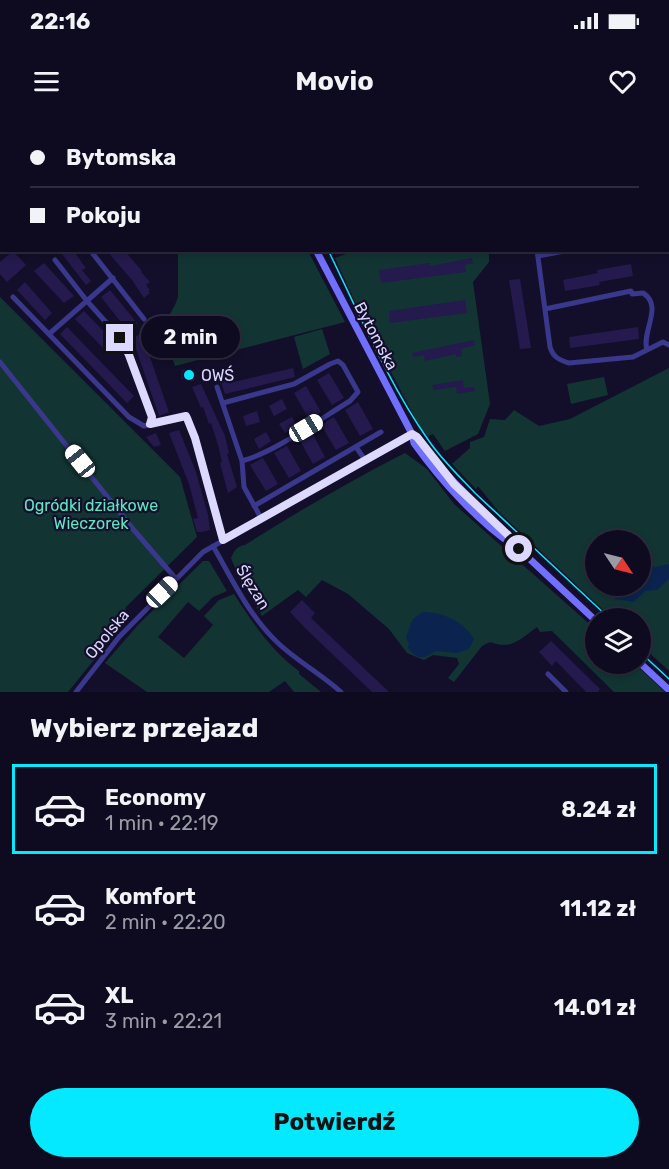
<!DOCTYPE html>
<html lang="pl">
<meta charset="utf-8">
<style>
body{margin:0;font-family:Rubik,sans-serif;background:#171429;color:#f1f3f6;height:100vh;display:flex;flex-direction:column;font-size:22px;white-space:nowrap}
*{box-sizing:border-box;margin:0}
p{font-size:20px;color:#9b9ba5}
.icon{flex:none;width:33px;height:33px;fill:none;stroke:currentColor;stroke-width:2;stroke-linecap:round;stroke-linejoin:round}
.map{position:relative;height:572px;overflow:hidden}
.details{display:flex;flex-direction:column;background:#0e0b20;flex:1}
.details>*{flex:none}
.hud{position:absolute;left:0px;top:0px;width:669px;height:132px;box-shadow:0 3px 9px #0003,0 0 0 2px #2e2b3e;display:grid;align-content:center;height:132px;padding:0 30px;background:#0e0b20}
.needle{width:39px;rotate:125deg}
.buttons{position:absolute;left:585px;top:410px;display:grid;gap:12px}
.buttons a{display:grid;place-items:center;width:66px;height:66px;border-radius:50%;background:#0e0b20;box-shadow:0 3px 9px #0003,0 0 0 2px #2e2b3e;font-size:30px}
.end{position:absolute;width:27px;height:27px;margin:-14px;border:8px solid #dcd8ff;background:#111;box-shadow:0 0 0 3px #111}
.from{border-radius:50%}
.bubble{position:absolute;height:42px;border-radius:21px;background:#0e0b20;box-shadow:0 3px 9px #0003,0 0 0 2px #2e2b3e;font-size:20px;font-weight:700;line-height:42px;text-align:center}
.car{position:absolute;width:18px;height:36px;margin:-18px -9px;border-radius:8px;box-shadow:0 0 4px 2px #0007;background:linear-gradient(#fff 24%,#345 0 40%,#fff 0 76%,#345 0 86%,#fff 0)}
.hud b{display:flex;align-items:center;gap:21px;height:57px;font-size:22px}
.hud b+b{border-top:2px solid #2e2b3e}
.hud i{width:15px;height:15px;background:#f1f3f6}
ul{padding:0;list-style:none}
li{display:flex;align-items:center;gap:18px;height:90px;margin:0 12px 9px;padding:0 18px;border:3px solid transparent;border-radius:0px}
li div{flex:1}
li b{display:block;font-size:22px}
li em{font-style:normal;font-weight:700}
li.selected{border-color:#04e9ff}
li>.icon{width:54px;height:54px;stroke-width:1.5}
h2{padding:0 30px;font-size:27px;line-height:72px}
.primary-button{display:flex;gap:12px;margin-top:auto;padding:12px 30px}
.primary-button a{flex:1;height:69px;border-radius:36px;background:#04e9ff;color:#111;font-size:24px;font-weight:700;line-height:69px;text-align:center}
.status{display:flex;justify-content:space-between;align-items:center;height:42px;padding:0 30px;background:#0e0b20;direction:ltr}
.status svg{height:16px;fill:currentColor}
header{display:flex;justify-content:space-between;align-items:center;height:78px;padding:0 30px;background:#0e0b20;font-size:27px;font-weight:700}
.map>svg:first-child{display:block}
</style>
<div class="status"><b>22:16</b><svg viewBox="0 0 49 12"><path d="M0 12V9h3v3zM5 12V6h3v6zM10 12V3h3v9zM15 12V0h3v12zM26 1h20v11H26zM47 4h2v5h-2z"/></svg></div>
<header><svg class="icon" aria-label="menu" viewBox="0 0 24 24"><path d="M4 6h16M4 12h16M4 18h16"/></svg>Movio<svg class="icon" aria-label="heart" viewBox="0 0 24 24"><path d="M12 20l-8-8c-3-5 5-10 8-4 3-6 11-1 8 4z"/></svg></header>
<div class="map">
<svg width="669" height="572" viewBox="0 0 669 572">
<rect width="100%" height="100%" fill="#130f2a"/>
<!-- green -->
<path fill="#123533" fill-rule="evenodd" d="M178 131H308L345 202 175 246 164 215 167 199 175 185 178 177Z
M354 131H489V142L473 162 490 284 478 314 445 331 433 314 428 316 420 307 363 199 335 138Z
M0 177 180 357 197 417 126 487 123 504 68 572H0Z
M322 209 330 234 303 249 294 217Z
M669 248V551L641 525 640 498H612L499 392 478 366 476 369 452 344 470 328V322L484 317 490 299 505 300 514 290 539 306 570 299ZM596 420H640V465H596Z
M604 257 608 275 571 284 567 264Z
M405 333 427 349 454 384 595 509 596 543H634L665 572H614L552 511 540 512 537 507C519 520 512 530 490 522L482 526 454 562 448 558 459 544 457 538 433 535 424 540 407 533 389 509 348 474 322 460 306 477 298 470 262 496 240 460 231 438C234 431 237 426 245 425 297 392 350 361 405 333Z
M203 441H209L227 471 213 477 199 491 188 482 158 517 184 538 213 505 204 496 219 480 234 474C252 502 272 532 299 551V554L321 572H294L285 561 269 572H147L105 543 138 505Z"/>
<!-- water -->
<path fill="#0a244f" d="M641 444 656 447 669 444V459L657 470 645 471 634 482 615 479 614 475 618 472 621 465H640Z
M423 492C443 492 463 501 474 519L469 529 457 533 436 531 425 537H419L412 533 408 528 409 523 406 518C412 504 408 500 423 492Z"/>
<!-- building -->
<path fill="#241a4d" d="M59 130H73L86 148 82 150 91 161 86 165Z
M106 130H124L142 151 141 152 150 162 146 165 150 170 148 171 150 173 144 178 132 160Z
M13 131 26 145 7 162 0 154V142Z
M472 138 473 143 465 145 466 152 381 163 379 150 429 143 430 146Z
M44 143 74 176 64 183 34 151Z
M631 144 633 156 599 162 600 165 565 171 563 160 598 153 597 150Z
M520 159 531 228 520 229 509 160Z
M25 162 52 193 45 200 17 170Z
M110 170 137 203 128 211 101 177Z
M465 180 467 193 390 203 389 191Z
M84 191 114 222 105 230 75 199Z
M67 207 134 276 127 283 60 214Z
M638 207 639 219 570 228 569 217Z
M142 214 169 292 159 296 132 217Z
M474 220 475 225 461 229 462 236 456 237V234L425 241 424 235 413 237 412 233Z
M190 248 197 256 190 260 181 259 182 250Z
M293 248 295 257 225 274 221 262 229 260 230 263Z
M329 253 344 278 332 285 317 260Z
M463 260 464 268 474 267 475 271 457 274 456 267 434 270 432 265Z
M201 264 225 316 229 333 227 334 237 367 228 373 220 343 222 342 218 325 211 303 209 304 203 287 201 288 192 267Z
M306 266 321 292 309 299 294 273Z
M282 279 287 289 274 296 269 286Z
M358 282 373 309 360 316 345 290Z
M257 291 260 302 246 306 243 296Z
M292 297 297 306 285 313 279 304Z
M334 297 349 323 336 330 321 305Z
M179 310 196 352 208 395 210 410 202 412H197L193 399 198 398 189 364 169 313Z
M311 311 325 337 313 344 299 319Z
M266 312 271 321 259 329 254 319Z
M156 313 161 325 154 327 146 317Z
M287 326 301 351 289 358 274 333Z
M263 338 278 364 266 371 250 345Z
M302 480 315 493 311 498 389 572H372L304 507 290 492Z
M551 521 600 569 598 572H586L556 541 552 546 539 532Z"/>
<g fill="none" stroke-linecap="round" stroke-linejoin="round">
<!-- street -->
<path stroke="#3a388c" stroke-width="5" d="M74 0 75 2
M268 0 273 2
M507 0 508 2
M116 2 119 0
M440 2 451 0
M0 25 2 27
M668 58 669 56
M0 89 2 87
M90 130 144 199
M537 130 550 227C553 237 559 240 569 243L633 237 663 222 669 225
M538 136 570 130
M55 140 87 181 120 218 129 235 152 297 150 304
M13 177 129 297 144 306 186 296 195 318 223 420
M545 189 631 171 632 174 643 173C664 186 641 212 647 230
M49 214 113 158
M0 242 133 409 176 459
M217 267 242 341 244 367 261 398
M223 283 294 264 330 244 338 241 343 245 358 272 350 281C320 299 275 332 242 341
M356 327 365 340
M254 386 381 312
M213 426C232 459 249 496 278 523 297 541 321 554 341 572
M548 554 566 572
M76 572 119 517 203 432 412 314"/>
<!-- secondary -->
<path stroke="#716fff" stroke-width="7" d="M253 0V2
M316 130 412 314 414 323C441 361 480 404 519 429
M412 314C422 320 428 333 436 342 461 373 494 398 519 429L596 501
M640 543 669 570"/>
<!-- tram -->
<path stroke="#04e9ff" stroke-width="1.5" d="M260 0 261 2
M328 130C359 193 389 265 429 321 442 340 459 356 475 373L609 498
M640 532 669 559"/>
</g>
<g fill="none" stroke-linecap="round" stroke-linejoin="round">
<!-- route -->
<path stroke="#dcd8ff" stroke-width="8" d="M120 218 129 235 152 297 150 304 186 296 187 298 195 318 223 420 412 314 417 317 454 364 508 415 519 429"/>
</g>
<!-- markers -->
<circle fill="#04e9ff" stroke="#130f2a" stroke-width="2" cx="189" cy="255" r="6"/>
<g text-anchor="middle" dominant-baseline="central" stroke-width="4.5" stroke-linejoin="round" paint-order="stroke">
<!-- street labels -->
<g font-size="16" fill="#dcd8ff" stroke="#130f2a">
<text transform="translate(376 216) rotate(62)">Bytomska</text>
<text transform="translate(253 467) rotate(58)">Ślęzan</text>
<text transform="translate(107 514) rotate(-50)">Opolska</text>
</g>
<!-- poi labels -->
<g font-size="16" fill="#dcd8ff" stroke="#130f2a" text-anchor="start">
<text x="201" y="255">OWŚ</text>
</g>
<!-- park labels -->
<g font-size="16" fill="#5ce7c3" stroke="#130f2a">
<text x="91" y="385">Ogródki działkowe<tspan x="91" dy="18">Wieczorek</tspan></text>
</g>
</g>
</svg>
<div class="buttons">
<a><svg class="needle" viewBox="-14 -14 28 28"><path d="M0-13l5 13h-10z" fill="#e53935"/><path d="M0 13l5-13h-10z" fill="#9b9ba5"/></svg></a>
<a><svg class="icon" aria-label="layers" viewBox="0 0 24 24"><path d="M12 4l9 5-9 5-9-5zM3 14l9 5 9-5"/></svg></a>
</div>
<i class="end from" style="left:519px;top:429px"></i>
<i class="end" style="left:120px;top:218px"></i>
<div class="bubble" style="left:141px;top:196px;width:99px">2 min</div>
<i class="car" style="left:306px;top:308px;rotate:59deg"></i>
<i class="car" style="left:80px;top:341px;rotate:321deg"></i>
<i class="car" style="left:162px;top:472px;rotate:46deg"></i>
<div class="hud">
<b><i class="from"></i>Bytomska</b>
<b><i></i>Pokoju</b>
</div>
</div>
<section class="details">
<h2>Wybierz przejazd</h2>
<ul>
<li class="selected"><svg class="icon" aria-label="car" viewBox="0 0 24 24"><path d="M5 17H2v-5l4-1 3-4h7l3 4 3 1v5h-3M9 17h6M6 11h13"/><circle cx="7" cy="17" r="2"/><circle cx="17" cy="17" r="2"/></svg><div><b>Economy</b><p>1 min · 22:19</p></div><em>8.24 zł</em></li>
<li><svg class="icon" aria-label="car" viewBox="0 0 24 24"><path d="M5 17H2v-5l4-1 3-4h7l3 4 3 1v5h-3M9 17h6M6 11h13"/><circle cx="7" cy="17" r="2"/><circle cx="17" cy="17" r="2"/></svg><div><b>Komfort</b><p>2 min · 22:20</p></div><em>11.12 zł</em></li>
<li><svg class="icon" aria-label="car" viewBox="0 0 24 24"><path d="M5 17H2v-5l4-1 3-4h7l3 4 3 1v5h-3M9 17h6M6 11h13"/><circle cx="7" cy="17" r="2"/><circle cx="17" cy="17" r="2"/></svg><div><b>XL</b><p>3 min · 22:21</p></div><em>14.01 zł</em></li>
</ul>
<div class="primary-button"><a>Potwierdź</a></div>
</section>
